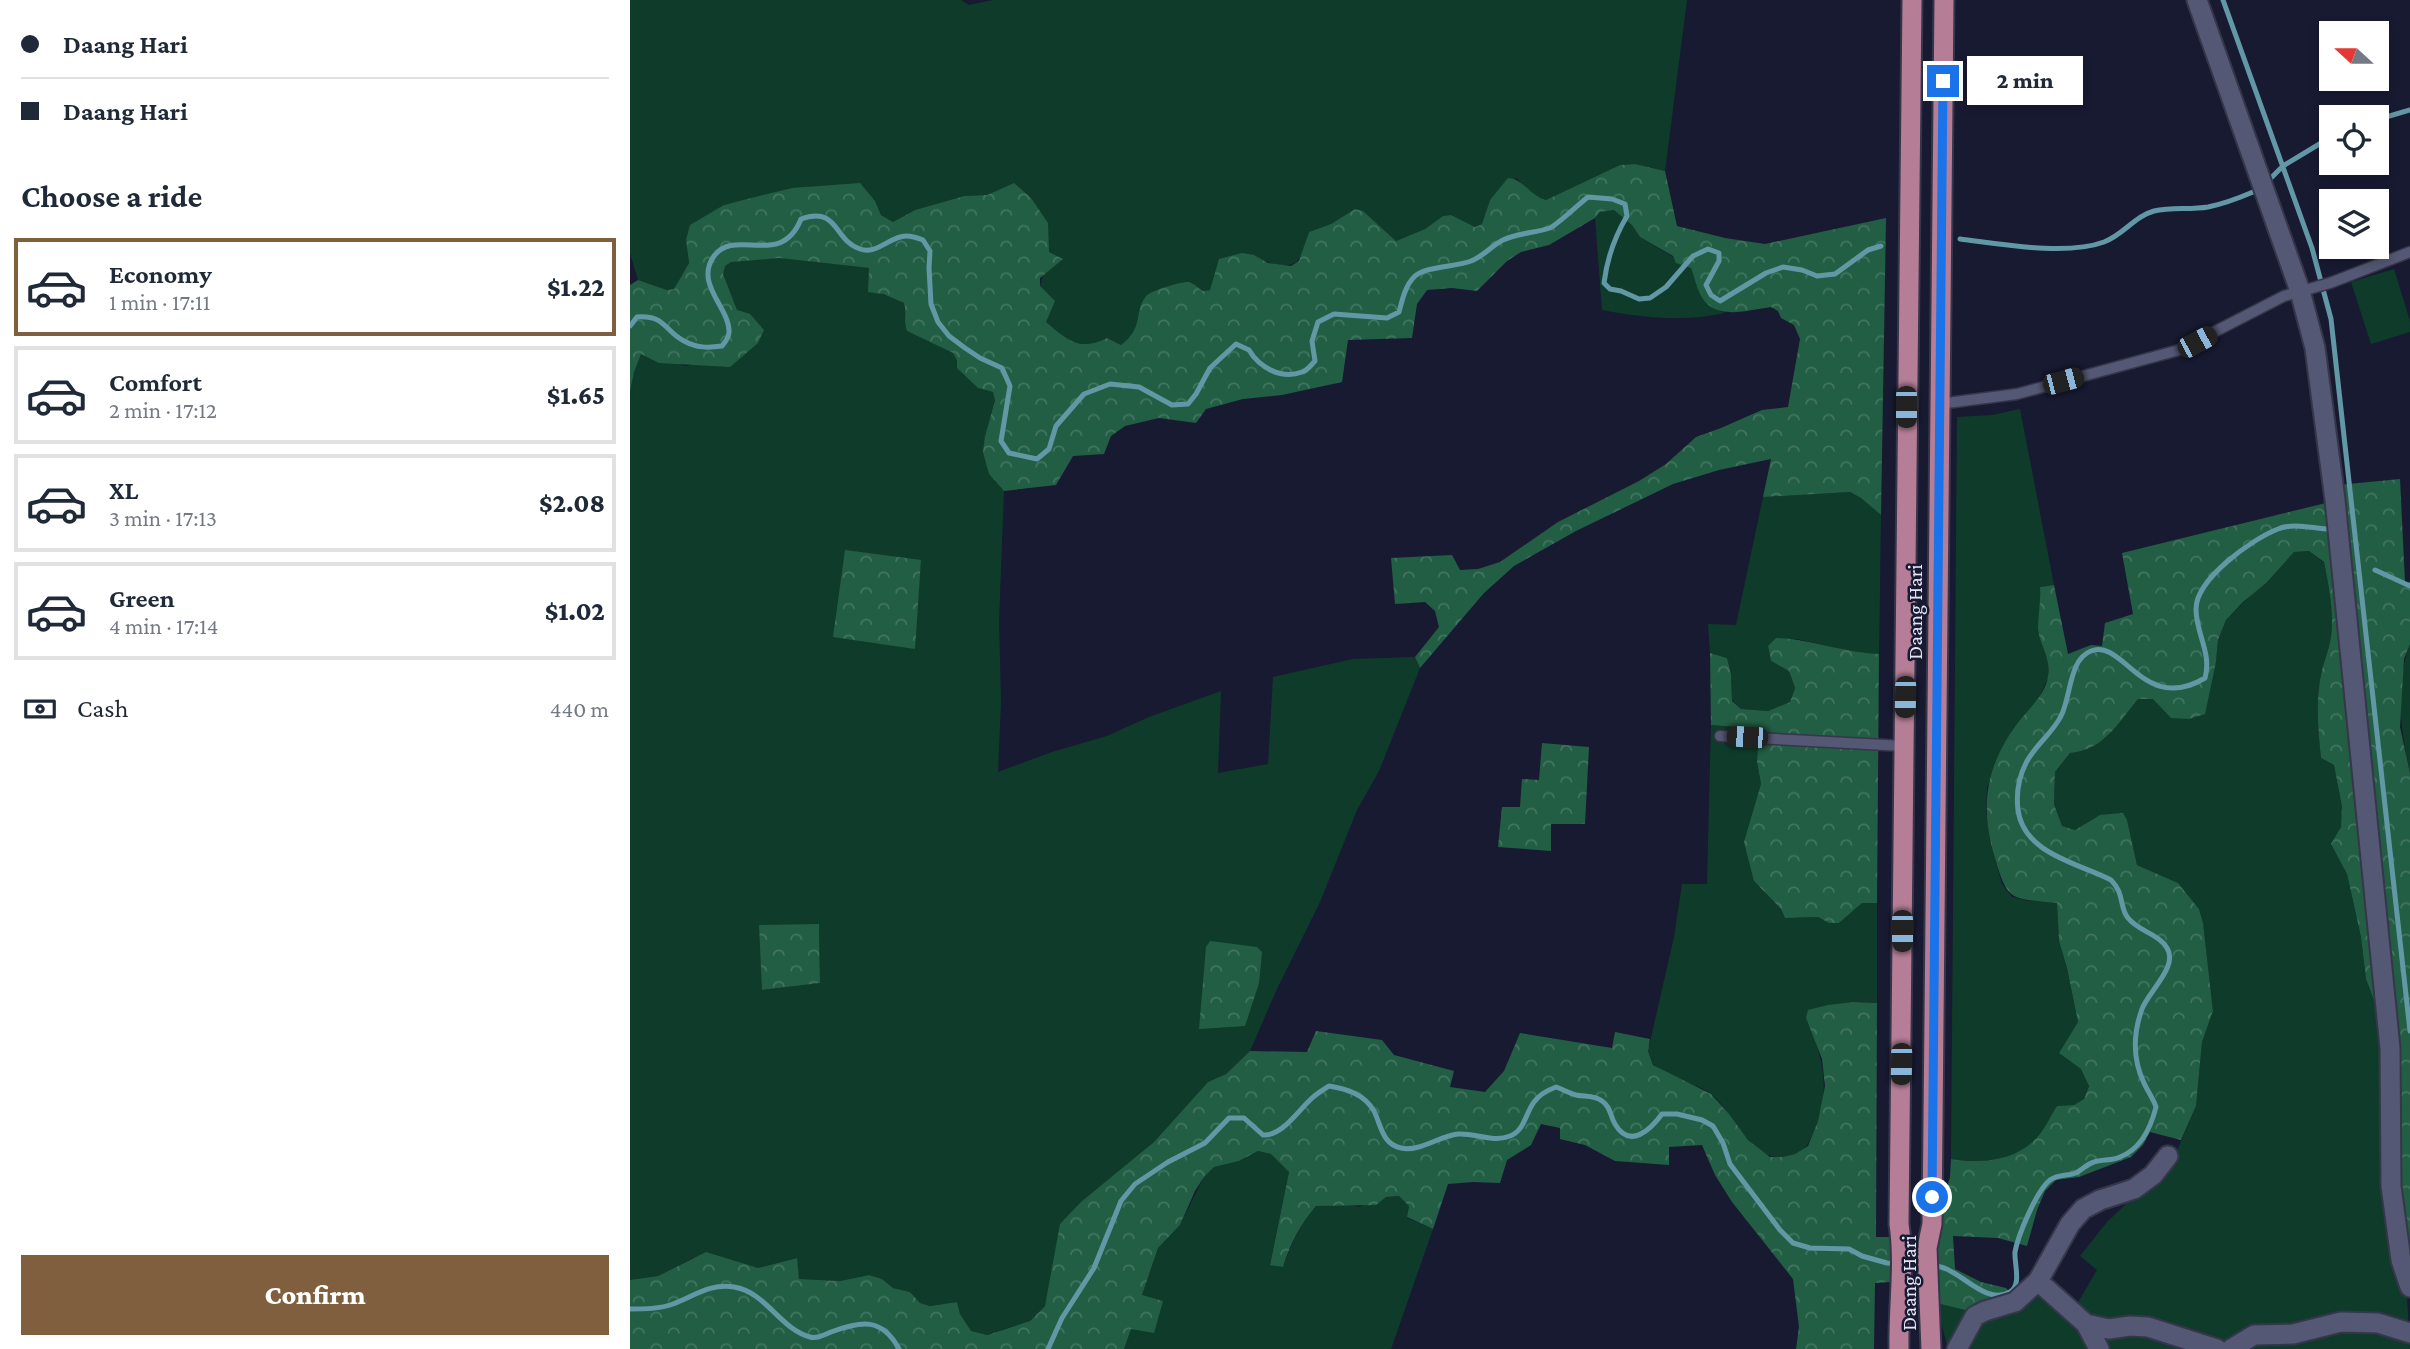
<!DOCTYPE html>
<meta charset="utf-8">
<style>
body{margin:0;font-family:"Crimson Pro",serif;background:#f2f2f3;color:#1f2937;height:100vh;display:flex;flex-direction:column;font-size:26px;white-space:nowrap}
*{box-sizing:border-box;margin:0}
p{font-size:23px;color:#747a83}
.icon{flex:none;width:38px;height:38px;fill:none;stroke:currentColor;stroke-width:2;stroke-linecap:round;stroke-linejoin:round}
.map{position:relative;flex:1;overflow:hidden}
.details{display:flex;flex-direction:column;background:#fff;width:630px}
.details>*{flex:none}
.hud{display:grid;align-content:center;height:154px;padding:0 21px;background:#fff}
.needle{width:46px;rotate:291deg}
.tools{position:absolute;left:1689px;top:21px;display:grid;gap:14px}
.tools a{display:grid;place-items:center;width:70px;height:70px;border-radius:0px;background:#fff;box-shadow:0 4px 10px #0003;font-size:35px}
.end{position:absolute;width:32px;height:32px;margin:-16px;border:9px solid #1a73e8;background:#fff;box-shadow:0 0 0 4px #fff}
.from{border-radius:50%}
.bubble{position:absolute;height:49px;border-radius:0px;background:#fff;box-shadow:0 4px 10px #0003;font-size:23px;font-weight:800;line-height:49px;text-align:center}
.car{position:absolute;width:21px;height:42px;margin:-21px -10px;border-radius:9px;box-shadow:0 0 5px 2px #0007;background:linear-gradient(#222 24%,#8ab4d8 0 40%,#222 0 76%,#8ab4d8 0 86%,#222 0)}
.hud b{display:flex;align-items:center;gap:24px;height:66px;font-size:26px}
.hud b+b{border-top:2px solid #e0e1e3}
.hud i{width:18px;height:18px;background:#1f2937}
ul{padding:0;list-style:none}
li{display:flex;align-items:center;gap:21px;height:98px;margin:0 14px 10px;padding:0 7px;border:4px solid #e0e1e3;border-radius:0px}
li div{flex:1}
li b{display:block;font-size:26px}
li em{font-style:normal;font-weight:800}
li.selected{border-color:#805f3f}
li>.icon{width:63px;height:63px;stroke-width:1.5}
h2{padding:0 21px;font-size:32px;line-height:84px}
.pay{display:flex;align-items:center;gap:18px;height:77px;padding:0 21px;font-size:26px}
.pay p{margin-inline-start:auto}
.cta{display:flex;gap:14px;margin-top:auto;padding:14px 21px}
.cta a{flex:1;height:80px;border-radius:0px;background:#805f3f;color:#fff;font-size:28px;font-weight:800;line-height:80px;text-align:center}
main{display:flex;flex:1;min-height:0}
.map>svg:first-child{display:block}
</style>
<main>
<section class="details">
<div class="hud">
<b><i class="from"></i>Daang Hari</b>
<b><i></i>Daang Hari</b>
</div>
<h2>Choose a ride</h2>
<ul>
<li class="selected"><svg class="icon" aria-label="car" viewBox="0 0 24 24"><path d="M5 17H2v-5l4-1 3-4h7l3 4 3 1v5h-3M9 17h6M6 11h13"/><circle cx="7" cy="17" r="2"/><circle cx="17" cy="17" r="2"/></svg><div><b>Economy</b><p>1 min · 17:11</p></div><em>$1.22</em></li>
<li><svg class="icon" aria-label="car" viewBox="0 0 24 24"><path d="M5 17H2v-5l4-1 3-4h7l3 4 3 1v5h-3M9 17h6M6 11h13"/><circle cx="7" cy="17" r="2"/><circle cx="17" cy="17" r="2"/></svg><div><b>Comfort</b><p>2 min · 17:12</p></div><em>$1.65</em></li>
<li><svg class="icon" aria-label="car" viewBox="0 0 24 24"><path d="M5 17H2v-5l4-1 3-4h7l3 4 3 1v5h-3M9 17h6M6 11h13"/><circle cx="7" cy="17" r="2"/><circle cx="17" cy="17" r="2"/></svg><div><b>XL</b><p>3 min · 17:13</p></div><em>$2.08</em></li>
<li><svg class="icon" aria-label="car" viewBox="0 0 24 24"><path d="M5 17H2v-5l4-1 3-4h7l3 4 3 1v5h-3M9 17h6M6 11h13"/><circle cx="7" cy="17" r="2"/><circle cx="17" cy="17" r="2"/></svg><div><b>Green</b><p>4 min · 17:14</p></div><em>$1.02</em></li>
</ul>
<div class="pay"><svg class="icon" aria-label="cash" viewBox="0 0 24 24"><path d="M3 7h18v10H3z"/><circle cx="12" cy="12" r="2"/></svg>Cash<p>440 m</p></div>
<div class="cta"><a>Confirm</a></div>
</section>
<div class="map">
<svg width="1780" height="1349" viewBox="0 0 1780 1349">
<defs>
<pattern id="forest-crowns" width="20" height="18" patternUnits="userSpaceOnUse" patternTransform="scale(1.75)"><rect width="20" height="18" fill="#225e44"/><path d="M2 6a3 3 0 1 1 6 0M12 15a3 3 0 1 1 6 0" fill="none" stroke="#427560"/></pattern>
</defs>
<rect width="100%" height="100%" fill="#181a32"/>
<!-- grass -->
<path fill="#0f3c2a" fill-rule="evenodd" d="M0 0H331L339 5 363 0H1057L1035 171 1005 164 990 165 916 200 908 198 886 178 860 200 852 224 845 227 821 215 813 216 795 229 766 241 733 211 725 209 701 224 679 232C672 251 674 267 650 265 639 263 634 261 624 255L580 290 573 291 561 282 515 297 503 336 491 345 477 338 463 345 439 342 416 322 410 286 419 252 384 183 357 195 334 196 285 210 263 222 251 215 245 201 162 188 94 205 56 240 59 263 44 289 37 290 8 280 0 253Z
M985 210 1002 225 1010 237 1043 257 1047 263 1061 268C1069 292 1070 303 1095 313 1054 322 1014 318 972 310L965 218 970 212Z
M149 258 239 268 252 294 274 303C277 313 273 321 277 331L323 353 348 388 363 392 365 399 355 436 359 474 374 491 369 621 371 701 368 772 422 752 477 736 519 717 591 691 588 773 638 764 643 677 723 659 785 657 790 668 749 771 727 810 690 902 646 991 620 1051 596 1074 578 1082 524 1142 492 1170 421 1279 415 1306 400 1321 356 1335 341 1332 330 1314 327 1302 300 1306 290 1303 280 1292 263 1288 252 1279 239 1275 210 1281 169 1279 166 1258 128 1268 63 1258 28 1276 0 1280V392L4 372 11 353 56 366 65 363 100 367 107 310 92 273 95 266 101 261ZM291 560 287 604 243 643ZM189 924 190 983 133 990Z
M1764 269 1780 321V332L1741 344 1721 282Z
M1390 409 1424 585 1410 587 1411 607 1408 631 1418 655V678L1408 700 1389 722 1357 787 1356 812 1360 841 1372 884 1382 897 1399 901 1427 902 1429 941 1437 968 1448 1022 1429 1053 1451 1069 1459 1085 1454 1099 1444 1105 1427 1106C1421 1116 1416 1127 1409 1135 1388 1161 1351 1164 1321 1159L1327 417 1362 415Z
M1220 492 1231 498 1251 515 1249 654 1228 653 1167 639 1138 646 1141 661 1159 671 1165 688 1160 702 1138 711 1111 709 1102 700 1101 674 1097 658 1080 653 1078 624 1106 625 1133 497Z
M1679 551 1694 563C1698 582 1702 602 1702 622 1702 640 1697 654 1692 670 1685 698 1688 729 1691 758L1704 765C1709 783 1718 811 1710 829 1708 834 1704 840 1701 844L1717 874 1731 937 1736 979 1752 1021 1769 1280 1777 1297 1780 1349H1318L1306 1303 1360 1316 1407 1295 1421 1307 1440 1316 1467 1270 1450 1256 1477 1222 1544 1158 1566 1106 1572 1042 1583 1011 1573 924 1569 909 1548 883 1507 865 1497 820 1470 815 1445 830 1432 826 1424 804 1425 772 1440 753C1474 750 1487 723 1508 699H1523L1580 683 1586 662 1588 640 1596 620 1664 552Z
M1780 644V773C1771 730 1764 686 1780 644Z
M1081 725 1130 729 1127 762 1131 784 1124 810V881L1151 909 1155 918 1188 917 1199 923H1209L1232 903H1247V1003L1224 1002 1176 1018C1192 1054 1201 1088 1186 1126 1179 1143 1178 1150 1159 1156 1121 1166 1105 1112 1080 1093 1071 1087 1061 1084 1051 1080 1041 1076 1032 1070 1023 1064L1018 1051 1044 937 1052 884H1077Z
M628 1151 641 1154 659 1172 640 1264 653 1267C661 1244 670 1225 686 1206L718 1204 729 1207 756 1197 769 1196 779 1206 777 1218 803 1229 761 1349H494L501 1328 524 1333 512 1295 528 1248 550 1225 574 1177 584 1167 609 1161Z"/>
<!-- forest -->
<path fill="url(#forest-crowns)" d="M1005 164 1035 171 1047 226 1095 238 1135 244 1256 218 1251 515 1231 498 1220 492 1133 497 1141 459 1089 470 1043 484 946 531 884 566 854 593 790 668 785 657 809 627 805 611 795 602 765 604 761 558 822 555 830 570 848 569 870 562 928 522 1009 481 1036 464 1066 437 1091 428 1132 410 1158 407 1170 339 1164 325 1151 318 1148 311 1141 307C1117 310 1084 322 1070 294 1066 286 1064 276 1061 268L1046 263 1043 256 1010 237 1002 225 984 210 970 212 965 218 919 245 891 252 877 261 847 291 822 288 797 290 787 304 782 338 718 340 712 382 652 395 613 399 576 409 566 423 529 418 495 426 481 436 474 454 443 456 426 485 374 491 359 474 353 452 355 436 365 400 363 392 348 388 327 368V360L323 353 277 331C273 321 277 313 274 303L253 294 238 292 239 268 149 258 101 262 95 266 93 274 107 310 120 314 134 330 128 343 100 367 29 363 11 354 4 372 0 392V285L8 280 37 290 44 289 59 263 56 240 60 225 94 205 117 199 162 188 230 183 245 201 251 215 263 222 285 210 334 196 357 195 384 183 401 198 418 223 419 252 433 259 410 278V286L425 301 416 322C437 340 450 352 477 338L491 345C515 327 503 313 516 296 520 291 552 281 559 282 564 283 568 288 573 291L580 290 589 259 612 253 624 255 638 263 661 266 669 261 679 232 701 224 725 209 733 211 766 241 795 229 813 216 821 215 845 227 852 224 860 200 878 178C894 179 900 196 916 200L990 165Z
M1770 479 1775 582H1780V644L1774 659 1770 727 1780 773V1273L1708 485Z
M1700 502 1752 1021 1736 979 1731 937 1717 874 1701 844 1711 827 1712 806 1704 765 1691 758C1688 729 1685 699 1692 670 1697 653 1702 641 1702 622 1702 602 1698 582 1694 562L1679 551 1664 552 1636 583 1613 602 1596 620 1588 640 1586 662 1575 714 1559 719 1541 718 1523 699H1508C1487 724 1474 750 1440 753L1425 772 1424 804 1432 826 1445 830 1470 815 1493 813 1497 820 1507 865 1548 883 1569 909 1573 923 1583 1011 1572 1042 1566 1106 1551 1140 1520 1132 1513 1145 1501 1157 1449 1177 1426 1180 1415 1191 1407 1210 1397 1246 1368 1238 1323 1236 1325 1269 1351 1282 1376 1288 1392 1305 1360 1316 1306 1303V1224L1320 1177 1321 1159C1351 1164 1388 1161 1409 1135 1416 1127 1421 1115 1427 1106L1444 1105 1454 1099 1459 1086 1451 1069 1429 1053 1448 1022 1437 968 1429 941 1427 903C1380 898 1378 903 1364 855 1349 803 1357 763 1390 720 1401 707 1416 693 1418 676 1421 657 1410 646 1408 629 1408 617 1411 601 1410 587L1424 585 1438 654 1461 645 1472 646 1475 623 1503 614 1492 553Z
M215 550 291 560 285 649 203 637Z
M1146 638C1181 639 1214 653 1249 654L1247 903H1232L1209 923H1199L1188 917 1155 918 1151 909 1124 881 1114 842 1131 784 1127 762 1129 729 1081 725 1080 653 1097 658 1101 674 1102 701 1111 709 1138 711 1160 702 1165 688 1159 671 1141 661 1138 646Z
M912 743 959 747 955 824H921V851L868 847 872 807H890L892 779 909 780Z
M189 924 190 983 132 990 129 925Z
M580 941 627 947 632 952 629 983 615 1026 569 1029 576 947Z
M1224 1002 1247 1003 1246 1237H1260V1282L1245 1283 1244 1349H1166L1169 1327 1163 1279 1102 1202 1085 1175 1072 1145 1039 1147V1165L985 1161 955 1145 930 1139V1128L911 1124 901 1145 877 1160 870 1183 843 1182 818 1184 803 1229 777 1217 779 1206 769 1196 756 1197 746 1205 686 1206C670 1225 660 1244 653 1267L640 1265 659 1172 641 1154 628 1151 609 1161 584 1167 574 1177 565 1191 550 1225 528 1248 512 1295 533 1301 524 1333 501 1329 494 1349H0V1280L28 1276 76 1252 128 1268 167 1258 169 1279 210 1281 239 1275 252 1279 263 1288 280 1292 290 1303 300 1306 327 1302 330 1314 341 1331 357 1335 400 1321 415 1306 430 1224 451 1202 524 1142 578 1082 596 1074 620 1051 677 1052 686 1031 752 1040 764 1055 824 1071 820 1087 855 1092 874 1071 890 1033 982 1048 985 1032 1020 1039 1018 1051 1023 1065 1081 1094 1099 1114 1118 1140 1140 1157H1153L1165 1154 1178 1146 1188 1121 1195 1086 1192 1059 1176 1018 1178 1010 1198 1005Z"/>
<g fill="none" stroke-linecap="round" stroke-linejoin="round">
<!-- stream -->
<path stroke="#6298a6" stroke-width="5" d="M1593 0 1682 248 1701 319 1780 1031
M1746 120 1780 110
M1641 178 1653 166 1701 137
M1330 239C1371 244 1436 256 1474 242 1493 235 1505 216 1524 211 1542 207 1560 210 1578 207 1593 204 1609 198 1623 192
M0 326 7 317C36 315 34 331 54 341 67 348 78 348 92 346 95 342 99 338 99 332 100 308 64 284 84 256 105 227 151 269 171 219 209 206 203 240 230 249 247 255 260 236 276 236 281 236 288 238 293 240L300 251 299 268 301 304 308 322 319 336 335 348 350 358 372 368 380 386 371 441 379 453 407 459 419 449 426 426 454 394 480 384 509 387 542 405 558 404 566 394 580 368 606 344 619 350C629 367 651 380 672 372 677 371 681 365 685 361L682 341 688 322 704 314 757 318 769 312C772 301 775 286 784 277 795 266 826 267 841 261 854 256 861 246 873 240 888 233 905 233 920 228 927 225 950 203 958 197L982 199 995 204 997 216C984 238 977 258 974 283L980 289 991 291 1009 299 1020 298 1036 287 1063 256 1078 249 1089 253V261L1076 285 1081 295 1090 301 1136 273 1153 267 1172 270 1187 276 1205 274 1238 250 1251 246
M1745 570 1780 586
M1302 1265C1309 1266 1316 1268 1322 1272 1338 1280 1360 1304 1380 1292 1392 1285 1384 1263 1385 1252 1388 1235 1407 1190 1420 1180 1428 1174 1438 1176 1446 1173 1452 1170 1457 1164 1464 1162 1472 1159 1482 1161 1490 1157 1511 1149 1521 1127 1526 1107 1523 1098 1518 1092 1514 1083 1503 1060 1503 1034 1512 1009 1518 992 1549 966 1537 948 1529 934 1508 931 1498 918 1489 907 1495 894 1481 880 1448 863 1394 854 1388 810 1386 794 1389 777 1396 763 1405 745 1422 734 1431 716 1441 697 1439 659 1461 651 1494 638 1513 715 1575 678 1582 653 1566 634 1566 609 1566 579 1622 539 1648 529 1665 522 1684 529 1701 529
M0 1309C14 1309 30 1309 43 1304 64 1296 81 1283 104 1287 136 1292 150 1329 180 1337 187 1339 194 1335 201 1332 231 1321 252 1317 269 1349
M418 1349 432 1318 464 1268 491 1201 505 1184 538 1162 575 1143 599 1118H614L633 1135C652 1136 667 1112 681 1099 686 1094 693 1090 699 1086 717 1089 734 1094 744 1111 751 1125 752 1144 771 1148 790 1152 809 1136 828 1134 846 1133 863 1143 880 1136 895 1130 895 1114 904 1102 909 1095 918 1090 926 1087 932 1089 939 1093 946 1095 955 1097 964 1095 972 1101 981 1107 980 1116 985 1124 1000 1150 1021 1129 1032 1114H1047L1072 1120 1083 1126 1093 1143 1100 1164 1150 1230 1163 1243 1180 1248 1219 1249 1232 1256 1257 1263 1292 1264"/>
<!-- service casing -->
<g stroke="#36364a" stroke-width="13">
<path id="service" d="M1309 404 1387 394 1549 350 1654 296 1700 283 1780 252
M1090 736 1274 746"/>
</g>
<!-- minor casing -->
<g stroke="#36364a" stroke-width="23">
<path id="minor" d="M1567 0 1670 291 1685 348 1705 500 1760 1048 1761 1186 1771 1260 1780 1287
M1408 1281 1456 1324 1479 1329 1500 1326 1518 1327 1587 1349
M1456 1324 1469 1349
M1327 1349 1345 1316 1355 1311 1385 1302 1408 1281 1440 1224 1453 1209 1470 1200 1504 1189 1523 1175 1538 1156
M1601 1349 1624 1335 1663 1334 1711 1322 1748 1323 1780 1333"/>
</g>
<!-- primary casing -->
<g stroke="#36364a" stroke-width="23">
<path id="primary" d="M1269 1349C1268 1307 1275 1266 1269 1224L1282 0
M1301 1349 1297 1248 1302 1224 1314 0"/>
</g>
<!-- service -->
<use href="#service" stroke="#545874" stroke-width="10"/>
<!-- minor -->
<use href="#minor" stroke="#545874" stroke-width="19"/>
<!-- primary -->
<use href="#primary" stroke="#b57e96" stroke-width="19"/>
</g>
<g fill="none" stroke-linecap="round" stroke-linejoin="round">
<!-- route -->
<path stroke="#1a73e8" stroke-width="9" d="M1302 1197 1313 81"/>
</g>
<g text-anchor="middle" dominant-baseline="central" stroke-width="5" stroke-linejoin="round" paint-order="stroke">
<!-- street labels -->
<g font-size="21" fill="#e3e6f7" stroke="#181a32">
<text transform="translate(1285 612) rotate(-90)">Daang Hari</text>
<text transform="translate(1279 1283) rotate(-90)">Daang Hari</text>
</g>
</g>
</svg>
<div class="tools">
<a><svg class="needle" viewBox="-14 -14 28 28"><path d="M0-13l5 13h-10z" fill="#e53935"/><path d="M0 13l5-13h-10z" fill="#747a83"/></svg></a>
<a><svg class="icon" aria-label="locate" viewBox="0 0 24 24"><circle cx="12" cy="12" r="6"/><path d="M12 2v4M12 18v4M2 12h4M18 12h4"/></svg></a>
<a><svg class="icon" aria-label="layers" viewBox="0 0 24 24"><path d="M12 4l9 5-9 5-9-5zM3 14l9 5 9-5"/></svg></a>
</div>
<i class="end from" style="left:1302px;top:1197px"></i>
<i class="end" style="left:1313px;top:81px"></i>
<div class="bubble" style="left:1337px;top:56px;width:116px">2 min</div>
<i class="car" style="left:1567px;top:342px;rotate:62deg"></i>
<i class="car" style="left:1433px;top:381px;rotate:75deg"></i>
<i class="car" style="left:1276px;top:407px;rotate:180deg"></i>
<i class="car" style="left:1275px;top:697px;rotate:181deg"></i>
<i class="car" style="left:1117px;top:737px;rotate:273deg"></i>
<i class="car" style="left:1272px;top:931px;rotate:180deg"></i>
<i class="car" style="left:1271px;top:1064px;rotate:181deg"></i>
</div>
</main>
